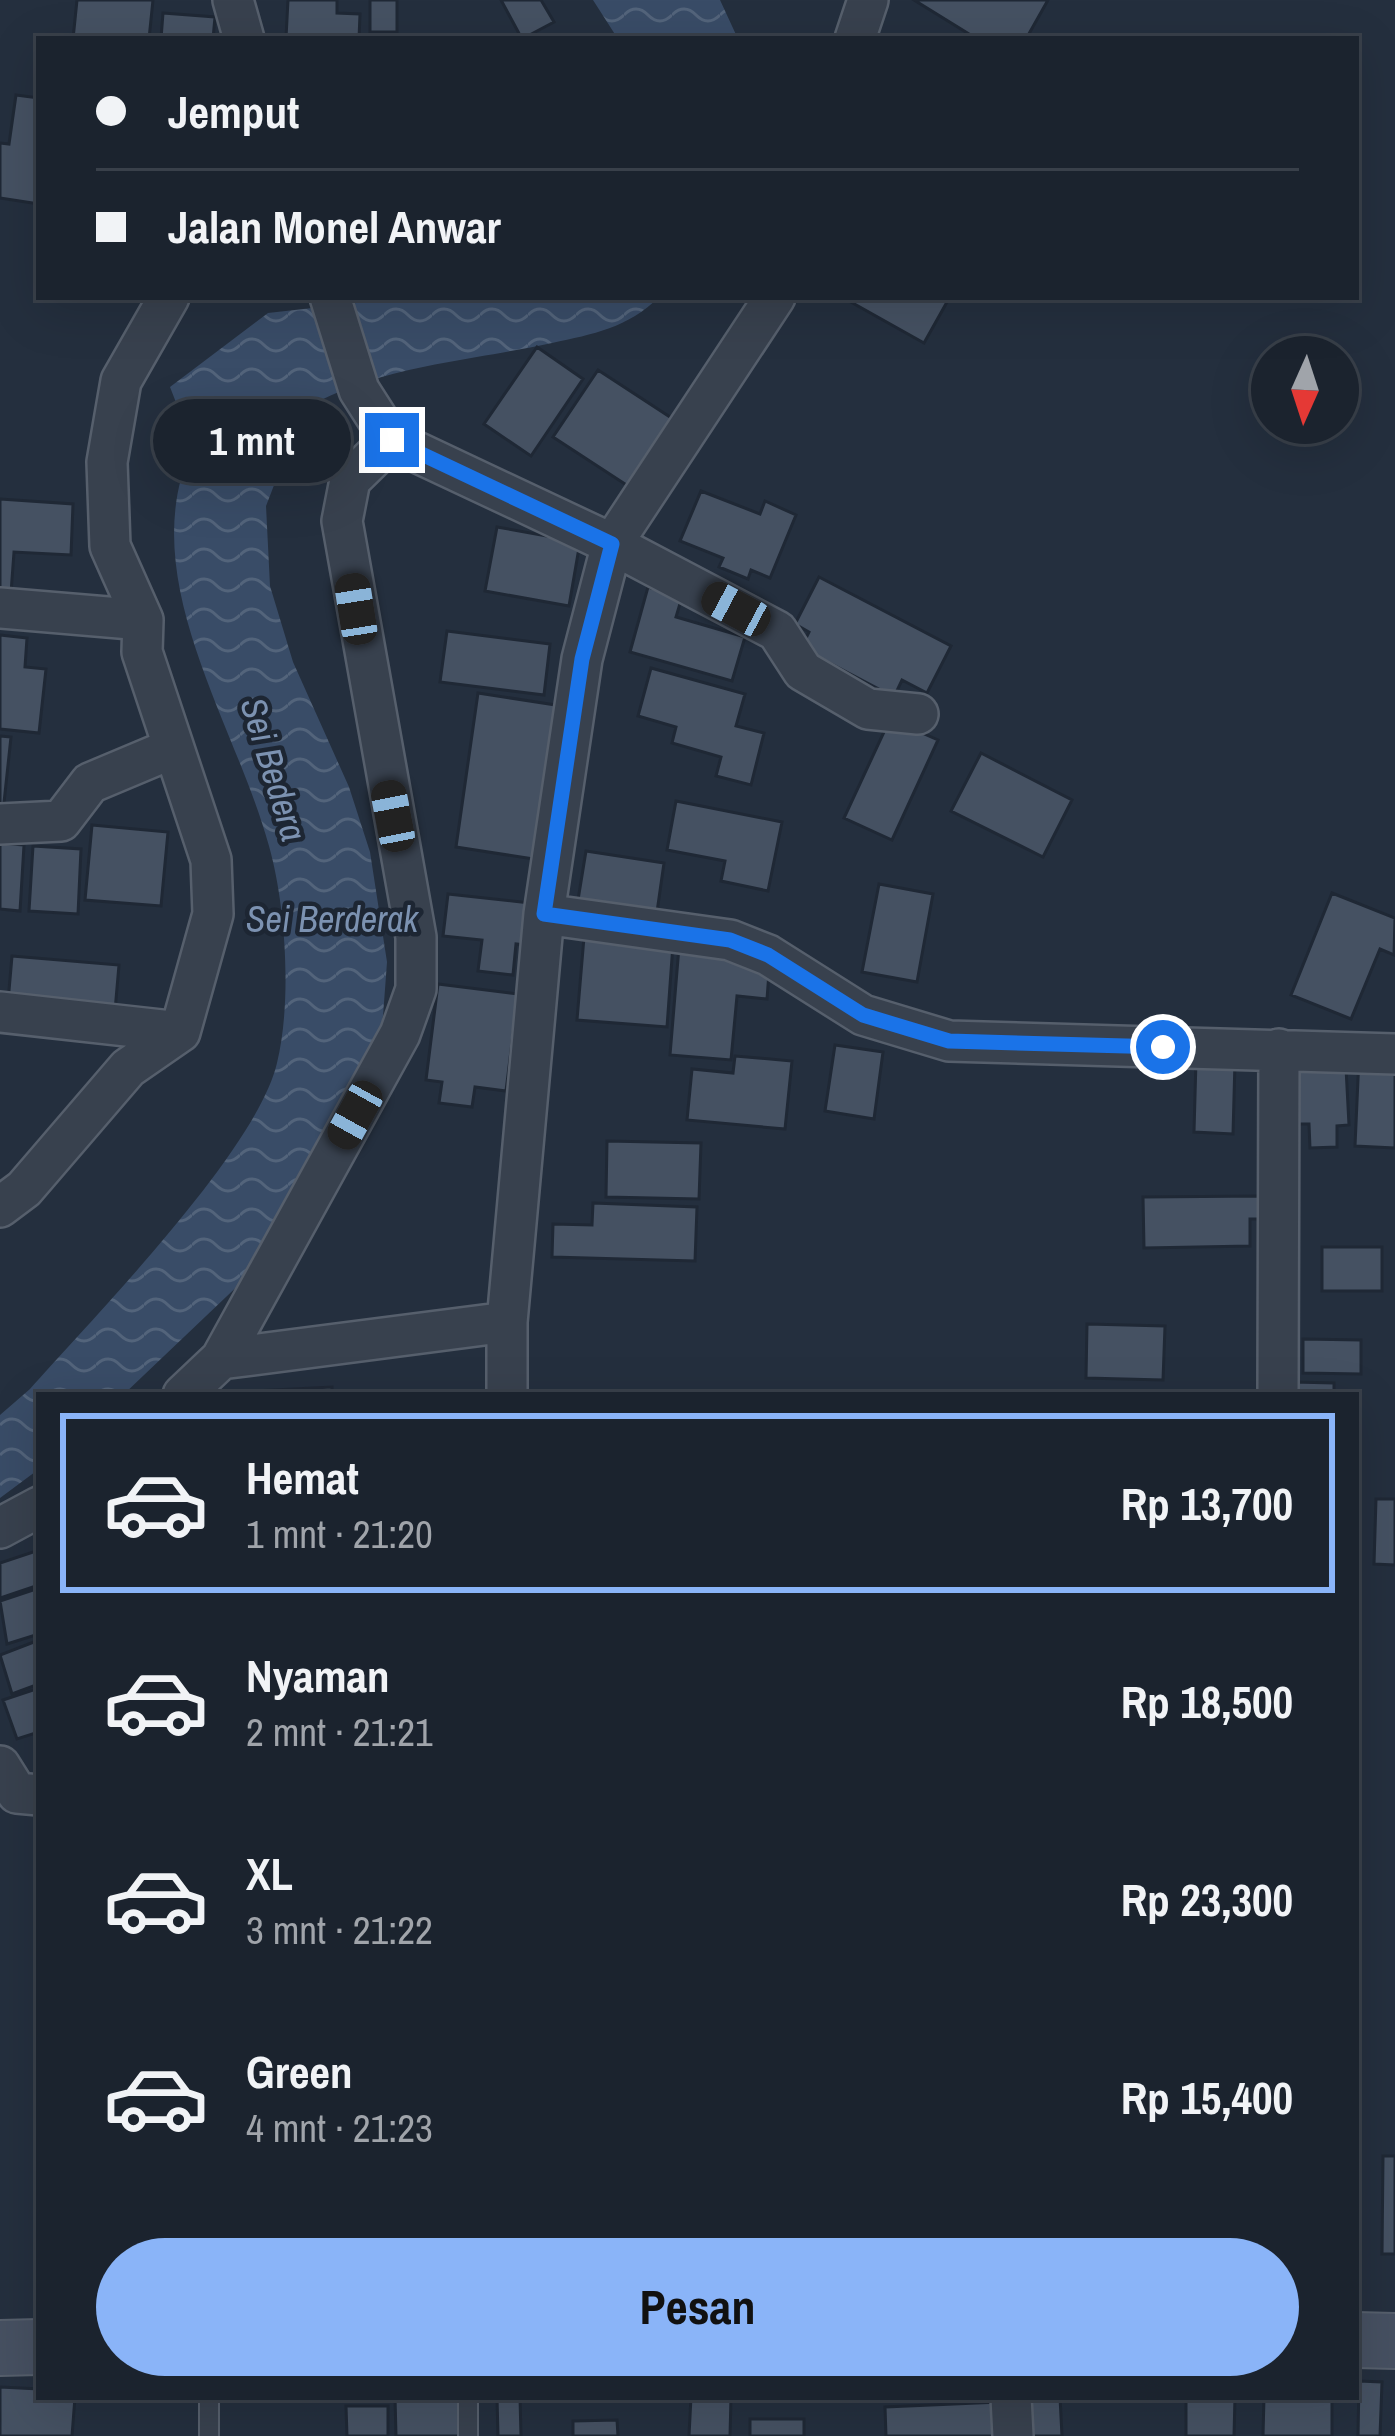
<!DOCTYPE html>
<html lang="id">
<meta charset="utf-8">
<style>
body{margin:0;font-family:"Archivo Narrow",sans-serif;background:#242b36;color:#f1f3f6;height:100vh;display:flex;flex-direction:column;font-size:45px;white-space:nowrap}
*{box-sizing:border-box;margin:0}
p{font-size:39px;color:#a0a4aa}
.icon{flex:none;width:66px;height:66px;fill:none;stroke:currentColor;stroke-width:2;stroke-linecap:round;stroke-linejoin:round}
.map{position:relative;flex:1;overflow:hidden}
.side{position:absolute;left:36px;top:1392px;width:1323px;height:1008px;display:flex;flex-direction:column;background:#1b232e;border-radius:0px;box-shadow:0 12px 48px #0002,0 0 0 3px #39404a}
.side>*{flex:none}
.hud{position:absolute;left:36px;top:36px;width:1323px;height:264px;border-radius:0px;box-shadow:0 12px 48px #0002,0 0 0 3px #39404a;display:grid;align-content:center;height:264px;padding:0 60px;background:#1b232e}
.needle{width:78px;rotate:183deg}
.controls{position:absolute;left:1251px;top:336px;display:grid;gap:24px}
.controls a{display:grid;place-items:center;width:108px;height:108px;border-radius:50%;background:#1b232e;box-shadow:0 12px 48px #0002,0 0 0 3px #39404a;font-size:60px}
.end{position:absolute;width:54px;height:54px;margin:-27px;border:15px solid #1a73e8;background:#fff;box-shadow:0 0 0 6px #fff}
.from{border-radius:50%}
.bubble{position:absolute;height:84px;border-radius:42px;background:#1b232e;box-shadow:0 12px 48px #0002,0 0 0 3px #39404a;font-size:39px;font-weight:700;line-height:84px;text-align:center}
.car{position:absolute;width:36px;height:72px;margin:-36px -18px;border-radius:15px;box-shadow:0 0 9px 3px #0007;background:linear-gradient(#222 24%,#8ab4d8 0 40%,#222 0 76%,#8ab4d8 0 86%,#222 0)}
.hud b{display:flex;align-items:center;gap:42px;height:114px;font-size:45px}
.hud b+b{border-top:3px solid #39404a}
.hud i{width:30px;height:30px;background:#f1f3f6}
ul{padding:21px 0 0;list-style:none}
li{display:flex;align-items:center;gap:36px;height:180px;margin:0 24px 18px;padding:0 36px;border:6px solid transparent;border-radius:0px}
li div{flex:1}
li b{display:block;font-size:45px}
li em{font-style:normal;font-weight:700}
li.on{border-color:#8ab4f8}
li>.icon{width:108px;height:108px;stroke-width:1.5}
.primary-button{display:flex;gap:24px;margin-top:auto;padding:24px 60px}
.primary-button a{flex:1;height:138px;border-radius:72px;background:#8ab4f8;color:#111;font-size:48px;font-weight:700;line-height:138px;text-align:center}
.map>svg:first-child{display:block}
</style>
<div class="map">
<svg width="1395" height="2436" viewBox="0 0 1395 2436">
<defs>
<pattern id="water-waves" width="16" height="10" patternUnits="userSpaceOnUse" patternTransform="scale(3)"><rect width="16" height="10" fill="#394c67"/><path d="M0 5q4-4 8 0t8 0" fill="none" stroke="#53647b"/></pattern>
</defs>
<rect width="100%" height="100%" fill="#242f3e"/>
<!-- water -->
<path fill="url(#water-waves)" d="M593 0H720L738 39H618Z
M410 297H659C628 328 593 334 552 343 453 365 338 367 262 442L276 480 266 506 270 586 293 662 349 787 370 852 387 962 383 1016 377 1043 247 1277 123 1395H39V1469L0 1498V1415L30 1389C94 1317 257 1150 277 1063 292 1002 286 906 269 846 235 721 132 575 193 446L170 387 268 313Z"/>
<!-- building -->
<path fill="#455162" stroke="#1f2835" stroke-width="3" d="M77 0H153L149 39H73Z
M288 0H337V13L360 14 359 39 286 38Z
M370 0H397V32H370Z
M501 0H541L554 22 522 39Z
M914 0H1048L1026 39H966L969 34Z
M163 13 215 17 213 39H161Z
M16 95 39 98V204L0 198V143L9 144Z
M842 297H938L947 302 924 343Z
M537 347 583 379 531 456 484 424Z
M598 370 673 419 628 486 553 437Z
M701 491 760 514 765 501 796 515 770 578 751 570 748 579 719 567 723 558 680 541Z
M0 499 73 504 71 555 14 552 11 593H0Z
M497 527 580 542 569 606 485 591Z
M819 577 951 646 927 693 902 680 894 697 801 648 809 632 795 624Z
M648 587 682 597 676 617 745 637 732 681 630 652Z
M447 631 550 644 544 695 440 682Z
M0 635 27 638 25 667 46 669 39 733 0 729Z
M651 668 745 694 736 726 764 733 751 785 716 776 721 757 672 743 676 727 638 716Z
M478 693 562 706 540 860 456 847Z
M890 719 938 740 892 840 844 818Z
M0 736 11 737 3 812H0Z
M981 753 1072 800 1043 857 951 811Z
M676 801 782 822 768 891 721 881 725 861 667 850Z
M92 825 168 832 161 906 85 900Z
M0 843 24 845 20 911 0 909Z
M33 846 81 849 78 914 29 911Z
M586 851 664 863 657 912 578 900Z
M879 884 933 894 917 982 862 972Z
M1332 893 1395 918 1394 955 1380 949 1351 1019 1291 995Z
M448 894 530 903 526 945 516 944 513 975 478 971 482 940 443 936Z
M584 937 673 944 667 1027 577 1020Z
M679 947 770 959 767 999 737 996 731 1060 670 1055Z
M12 956 119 965 115 1011 8 1002Z
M438 984 518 994 506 1091 475 1087 472 1107 439 1103 442 1082 426 1080Z
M835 1045 883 1052 874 1119 825 1111Z
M735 1056 792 1061 785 1129 687 1120 692 1069 733 1073Z
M1359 1057 1395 1059V1148L1355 1146Z
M1196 1060 1235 1061 1233 1134 1194 1132Z
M1346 1068 1349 1125 1337 1126V1147L1310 1148 1309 1124H1290L1288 1071Z
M607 1141 701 1143 699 1199 606 1197Z
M1261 1196V1219H1250V1246L1144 1248 1143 1197Z
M593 1203 697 1207 695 1261 552 1257 553 1224 592 1225Z
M1322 1247H1382V1291H1322Z
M1087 1324 1165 1326 1163 1380 1086 1378Z
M1303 1339 1361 1340V1374L1303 1373Z
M1294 1382 1334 1383V1395H1294Z
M332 1387V1395H253V1391Z
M1376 1499H1395V1565L1374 1564Z
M39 1550V1585L0 1598V1563Z
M39 1588V1634L7 1644 0 1601Z
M39 1640V1684L12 1694 0 1655Z
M39 1688V1732L17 1739 3 1700Z
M1383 2156H1395V2254H1382Z
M1359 2381 1382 2382 1380 2436H1358Z
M0 2387 39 2389V2397H75L72 2436H0Z
M395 2397H461L462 2436H396Z
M497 2397H520L521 2436H498Z
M691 2397H731L730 2436H689Z
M1026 2397H1060L1062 2436H1028Z
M1186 2397H1235L1234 2436H1186Z
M1264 2397H1332V2436H1263Z
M1000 2402 1001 2436H886L885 2407Z
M346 2406H388V2436H347Z
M750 2419H804V2436H750Z
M617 2420 618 2436H573V2421Z"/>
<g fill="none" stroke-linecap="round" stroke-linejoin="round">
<!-- lane casing -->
<g stroke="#565f6c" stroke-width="22">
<path id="lane" d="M209 2397V2436
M468 2397V2436"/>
</g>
<!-- street casing -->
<g stroke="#565f6c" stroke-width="44">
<path id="street" d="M233 0 244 39
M855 39 868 0
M330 297 359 390 391 440 612 544 777 631 803 671 868 709 918 714
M775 297 612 544 582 659 544 914 730 940 768 955 863 1015 949 1041 1395 1054
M0 608 143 620
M0 824 61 821 90 783 171 749
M0 1012 180 1032
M0 1207 24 1189 128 1068 180 1032 213 914 211 860 142 652 143 620 110 546 107 462 121 381 169 297
M221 1359 507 1322
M183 1395 221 1359 400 1034 416 989V937L342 521 350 480 391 440
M507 1395V1322L544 914
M1278 1395 1279 1049
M0 1528 39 1507
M0 1766 17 1793 39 1795
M1011 2397 1013 2436"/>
</g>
<!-- secondary casing -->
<g stroke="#565f6c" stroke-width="58">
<path id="secondary" d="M1356 2340 1395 2341
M0 2348 39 2347"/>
</g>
<!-- lane -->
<use href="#lane" stroke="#38414e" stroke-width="18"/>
<!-- street -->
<use href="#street" stroke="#38414e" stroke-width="39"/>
<!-- secondary -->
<use href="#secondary" stroke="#465061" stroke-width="54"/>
</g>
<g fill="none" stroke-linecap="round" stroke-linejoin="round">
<!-- route -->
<path stroke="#1a73e8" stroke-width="15" d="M392 440 612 544 582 659 544 914 730 940 768 955 863 1015 949 1041 1163 1047"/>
</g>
<g text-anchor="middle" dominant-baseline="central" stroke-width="9" stroke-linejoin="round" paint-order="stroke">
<!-- water labels -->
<g font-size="36" font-style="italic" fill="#7c92b1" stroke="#1d2633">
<text transform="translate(274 769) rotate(73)">Sei Bedera</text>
<text x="332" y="919">Sei Berderak</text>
</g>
</g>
</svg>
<div class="controls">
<a><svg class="needle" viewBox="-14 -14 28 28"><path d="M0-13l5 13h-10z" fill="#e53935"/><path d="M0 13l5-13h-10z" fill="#a0a4aa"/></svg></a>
</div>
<i class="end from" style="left:1163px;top:1047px"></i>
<i class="end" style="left:392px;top:440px"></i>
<div class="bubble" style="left:153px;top:399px;width:198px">1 mnt</div>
<i class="car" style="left:356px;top:609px;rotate:351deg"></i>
<i class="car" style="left:736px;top:609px;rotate:298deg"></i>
<i class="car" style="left:393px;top:816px;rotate:349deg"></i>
<i class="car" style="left:355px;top:1115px;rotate:209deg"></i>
<div class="hud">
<b><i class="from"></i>Jemput</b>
<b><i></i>Jalan Monel Anwar</b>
</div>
<section class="side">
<ul>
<li class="on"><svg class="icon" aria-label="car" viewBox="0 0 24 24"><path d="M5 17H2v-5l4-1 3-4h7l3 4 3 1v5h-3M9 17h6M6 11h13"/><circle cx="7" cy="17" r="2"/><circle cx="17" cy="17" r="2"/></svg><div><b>Hemat</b><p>1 mnt · 21:20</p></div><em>Rp 13,700</em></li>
<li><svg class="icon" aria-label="car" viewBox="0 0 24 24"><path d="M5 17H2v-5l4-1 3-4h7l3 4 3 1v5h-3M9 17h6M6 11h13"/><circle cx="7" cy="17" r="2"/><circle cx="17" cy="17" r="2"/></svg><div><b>Nyaman</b><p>2 mnt · 21:21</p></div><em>Rp 18,500</em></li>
<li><svg class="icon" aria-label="car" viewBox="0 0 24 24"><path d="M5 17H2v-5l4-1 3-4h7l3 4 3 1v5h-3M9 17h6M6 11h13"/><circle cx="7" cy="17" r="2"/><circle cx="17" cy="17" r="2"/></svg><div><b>XL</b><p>3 mnt · 21:22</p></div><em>Rp 23,300</em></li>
<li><svg class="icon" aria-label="car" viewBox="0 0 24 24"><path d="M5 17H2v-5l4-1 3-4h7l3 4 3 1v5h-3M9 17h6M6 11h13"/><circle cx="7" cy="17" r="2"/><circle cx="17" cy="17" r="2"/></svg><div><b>Green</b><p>4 mnt · 21:23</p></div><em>Rp 15,400</em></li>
</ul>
<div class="primary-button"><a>Pesan</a></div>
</section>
</div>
